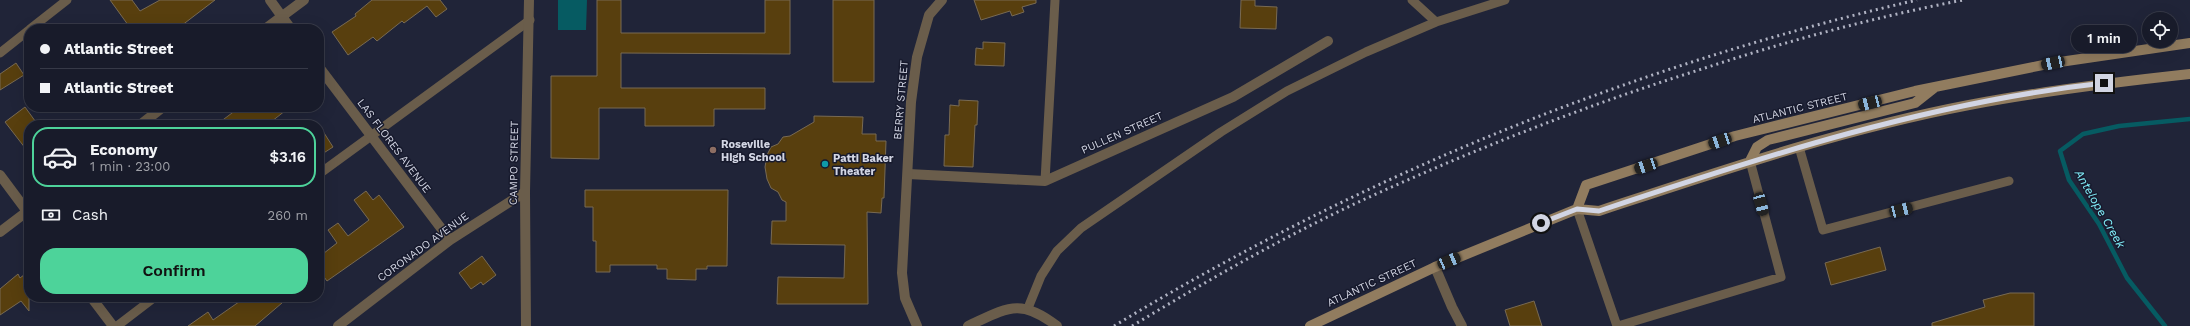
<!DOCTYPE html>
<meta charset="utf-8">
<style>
body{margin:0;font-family:"Work Sans",sans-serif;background:#252836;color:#f1f3f6;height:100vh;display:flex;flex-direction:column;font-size:15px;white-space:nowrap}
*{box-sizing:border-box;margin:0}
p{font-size:13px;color:#9fa1a8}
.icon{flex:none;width:22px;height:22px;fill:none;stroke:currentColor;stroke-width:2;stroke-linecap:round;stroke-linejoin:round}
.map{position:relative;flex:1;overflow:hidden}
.panel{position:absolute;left:24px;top:120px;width:300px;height:182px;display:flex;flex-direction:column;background:#181b2a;border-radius:16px;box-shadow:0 4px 16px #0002,0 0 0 1px #363947}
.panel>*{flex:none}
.top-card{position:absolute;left:24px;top:24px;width:300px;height:88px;border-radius:16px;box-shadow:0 4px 16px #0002,0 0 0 1px #363947;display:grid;align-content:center;height:88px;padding:0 16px;background:#181b2a}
.buttons{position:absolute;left:2142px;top:12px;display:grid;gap:8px}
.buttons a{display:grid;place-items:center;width:36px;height:36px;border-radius:50%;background:#181b2a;box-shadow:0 4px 16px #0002,0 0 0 1px #363947;font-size:20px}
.end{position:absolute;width:18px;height:18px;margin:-9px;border:5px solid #d2d5e3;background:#111;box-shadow:0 0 0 2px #111}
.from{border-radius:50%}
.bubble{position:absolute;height:28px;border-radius:14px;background:#181b2a;box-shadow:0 4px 16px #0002,0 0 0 1px #363947;font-size:13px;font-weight:600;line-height:28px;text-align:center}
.car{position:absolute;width:12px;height:24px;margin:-12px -6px;border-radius:5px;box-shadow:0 0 3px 1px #0007;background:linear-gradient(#222 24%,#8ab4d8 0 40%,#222 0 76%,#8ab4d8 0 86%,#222 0)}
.top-card b{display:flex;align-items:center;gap:14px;height:38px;font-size:15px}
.top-card b+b{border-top:1px solid #363947}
.top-card i{width:10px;height:10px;background:#f1f3f6}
ul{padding:7px 0 0;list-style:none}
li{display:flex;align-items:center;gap:12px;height:60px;margin:0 8px 6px;padding:0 8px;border:2px solid transparent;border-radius:16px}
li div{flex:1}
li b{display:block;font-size:15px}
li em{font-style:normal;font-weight:600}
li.active{border-color:#4dd39a}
li>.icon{width:36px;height:36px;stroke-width:1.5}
.pay{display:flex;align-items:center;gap:10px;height:44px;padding:0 16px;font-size:15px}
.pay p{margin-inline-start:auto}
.primary-button{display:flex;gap:8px;margin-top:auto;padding:8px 16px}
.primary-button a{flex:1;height:46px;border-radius:16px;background:#4dd39a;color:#111;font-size:16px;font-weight:600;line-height:46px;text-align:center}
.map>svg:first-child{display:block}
</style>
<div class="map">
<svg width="2190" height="326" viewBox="0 0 2190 326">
<rect width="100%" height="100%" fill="#202438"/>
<!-- water -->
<path fill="#065b62" d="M558 0H587L586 30H558Z"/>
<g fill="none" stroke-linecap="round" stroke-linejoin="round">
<!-- stream -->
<path stroke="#065b62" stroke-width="4.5" d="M2165 326 2127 278 2099 224 2069 180 2060 151 2083 134 2119 126 2190 119"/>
</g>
<!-- building -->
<path fill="#583f0e" stroke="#786a53" d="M110 0H132L140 11 160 0H215L177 29H131Z
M372 0H440L447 9 436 17 427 6 404 23 402 21 377 41 373 37 348 55 332 32 356 16 355 14Z
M597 0H621V33H765V0H790V54L621 53V88H765V109H714V126H645V108H599V159L551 158V76H597Z
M833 0H874V82H833Z
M974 0H1036V3L1022 7 1024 12 1012 16 1010 11 981 20Z
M1241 0H1255V6L1277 7 1276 29 1240 28Z
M983 42 1005 43 1004 66 975 65 976 48 983 49Z
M16 63 24 75 0 90V74Z
M959 100 978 101 977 125H975L973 167 944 166 945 135H949L950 105 959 106Z
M25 107 38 125H29V153L5 122Z
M240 107H290L267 125H216Z
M814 116 863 117 862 134H876V141H886L884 198H882L881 213 867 212 868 304H777L778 277 844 278 845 245 771 244 772 221H786V202L782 200 778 192 771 188 767 179 765 167 767 155 771 147 778 144 783 137 790 136 814 122Z
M319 125 333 147 319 156Z
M585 190H728L727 266H707V269H696V280L667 279V269H657V265H610V272H596V241H593V207H585Z
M366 191 373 200 379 195 404 227 327 281 319 270V257L337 243 328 230 338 223 348 236 369 220 354 200Z
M1880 247 1886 270 1831 285 1825 263Z
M482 256 496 275 483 285 481 282 471 289 459 273Z
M29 271V311L21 301 0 315V289L18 274 20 278Z
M2010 293H2034V326H1932V323L1985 307 1983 300Z
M246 297H289L255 326H188L208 312 213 320Z
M1534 301 1542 326H1510L1505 310Z"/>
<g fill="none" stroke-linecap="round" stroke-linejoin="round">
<!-- service -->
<path stroke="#6a5d4b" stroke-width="9" d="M1412 0 1436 22
M30 29 67 0
M0 53 29 30
M1799 147 1823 230 2009 181
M319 174 530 20
M1045 181 1055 0
M1577 209 1617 326
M1028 308 1041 276 1057 251 1081 228 1221 132 1287 91 1366 52 1436 22 1505 0
M117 326 155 297
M1618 326 1781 277 1750 161"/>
<!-- minor -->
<path stroke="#6a5d4b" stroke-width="10" d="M270 0 291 29
M265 29 304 0
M319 67 450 240
M140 125 163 107
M908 174 1045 181 1233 97 1328 41
M0 175 29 214
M0 232 29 210
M1435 267 1452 307 1462 326
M91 297 113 326
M338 326 450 240 525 192
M526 326 525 192 529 0"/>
<!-- tertiary -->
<path stroke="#6a5d4b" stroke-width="10" d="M917 326 905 298 902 273 911 102 917 57 929 15 942 0
M968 326C1007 308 1020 297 1057 326"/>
<!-- secondary -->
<path stroke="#917c5f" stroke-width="10" d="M1750 161 1757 147 1768 140 1915 103 1934 88
M1577 209 1586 185 1735 136 1915 91 2053 63 2190 43
M1310 326 1435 267 1577 209 1599 211C1720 171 1843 129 1969 105 2042 91 2116 82 2190 74"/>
<!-- rail -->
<path stroke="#b0b3c3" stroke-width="3" stroke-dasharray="2 4" stroke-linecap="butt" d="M1114 326C1363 175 1634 65 1917 0
M1132 326C1208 280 1285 236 1365 199 1475 149 1587 105 1702 69 1787 41 1875 17 1963 0"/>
</g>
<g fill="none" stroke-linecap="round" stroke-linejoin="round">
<!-- route -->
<path stroke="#d2d5e3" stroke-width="5" d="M1541 223 1577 209 1599 211C1764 156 1931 102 2104 83"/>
</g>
<!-- markers -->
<circle fill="#8d6e63" stroke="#171a2d" stroke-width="1.5" cx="713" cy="150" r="4"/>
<circle fill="#0f9aa8" stroke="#171a2d" stroke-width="1.5" cx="825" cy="164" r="4"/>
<g text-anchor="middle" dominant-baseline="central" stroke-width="3" stroke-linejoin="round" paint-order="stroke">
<!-- street labels -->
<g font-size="11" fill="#d2d5e3" stroke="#171a2d">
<text transform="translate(901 100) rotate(-85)">BERRY STREET</text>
<text transform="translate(1800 108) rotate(-14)">ATLANTIC STREET</text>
<text transform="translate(1122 133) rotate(-24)">PULLEN STREET</text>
<text transform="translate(394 146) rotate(53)">LAS FLORES AVENUE</text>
<text transform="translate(514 163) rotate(-89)">CAMPO STREET</text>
<text transform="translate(423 247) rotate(-36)">CORONADO AVENUE</text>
<text transform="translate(1372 283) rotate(-25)">ATLANTIC STREET</text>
</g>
<!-- poi labels -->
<g font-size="11" font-weight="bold" fill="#d2d5e3" stroke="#171a2d" text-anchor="start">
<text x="721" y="144">Roseville<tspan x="721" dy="13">High School</tspan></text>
<text x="833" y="158">Patti Baker<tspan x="833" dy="13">Theater</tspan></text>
</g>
<!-- water labels -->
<g font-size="12" font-style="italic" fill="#81eef9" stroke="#171a2d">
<text transform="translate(2100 209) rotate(60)">Antelope Creek</text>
</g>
</g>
</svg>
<div class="buttons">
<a><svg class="icon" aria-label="locate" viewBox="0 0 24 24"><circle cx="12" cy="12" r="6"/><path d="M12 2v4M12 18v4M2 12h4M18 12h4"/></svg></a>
</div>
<i class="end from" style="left:1541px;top:223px"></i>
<i class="end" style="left:2104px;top:83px"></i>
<div class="bubble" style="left:2071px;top:25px;width:66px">1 min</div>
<i class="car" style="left:2053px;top:63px;rotate:258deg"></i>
<i class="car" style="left:1870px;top:103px;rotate:256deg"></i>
<i class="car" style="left:1720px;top:141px;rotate:251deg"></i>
<i class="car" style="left:1646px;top:166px;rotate:252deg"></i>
<i class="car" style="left:1761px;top:204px;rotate:165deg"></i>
<i class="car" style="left:1901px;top:210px;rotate:76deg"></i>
<i class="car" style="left:1449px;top:261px;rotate:67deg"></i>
<div class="top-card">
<b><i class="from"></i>Atlantic Street</b>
<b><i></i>Atlantic Street</b>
</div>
<section class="panel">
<ul>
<li class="active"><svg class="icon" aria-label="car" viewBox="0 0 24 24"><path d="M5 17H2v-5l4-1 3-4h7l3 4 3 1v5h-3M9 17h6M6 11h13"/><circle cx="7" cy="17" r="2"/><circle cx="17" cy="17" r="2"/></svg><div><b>Economy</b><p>1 min · 23:00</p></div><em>$3.16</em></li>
</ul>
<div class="pay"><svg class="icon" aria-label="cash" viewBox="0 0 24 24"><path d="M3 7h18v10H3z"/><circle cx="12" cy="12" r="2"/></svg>Cash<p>260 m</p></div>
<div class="primary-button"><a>Confirm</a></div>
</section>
</div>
